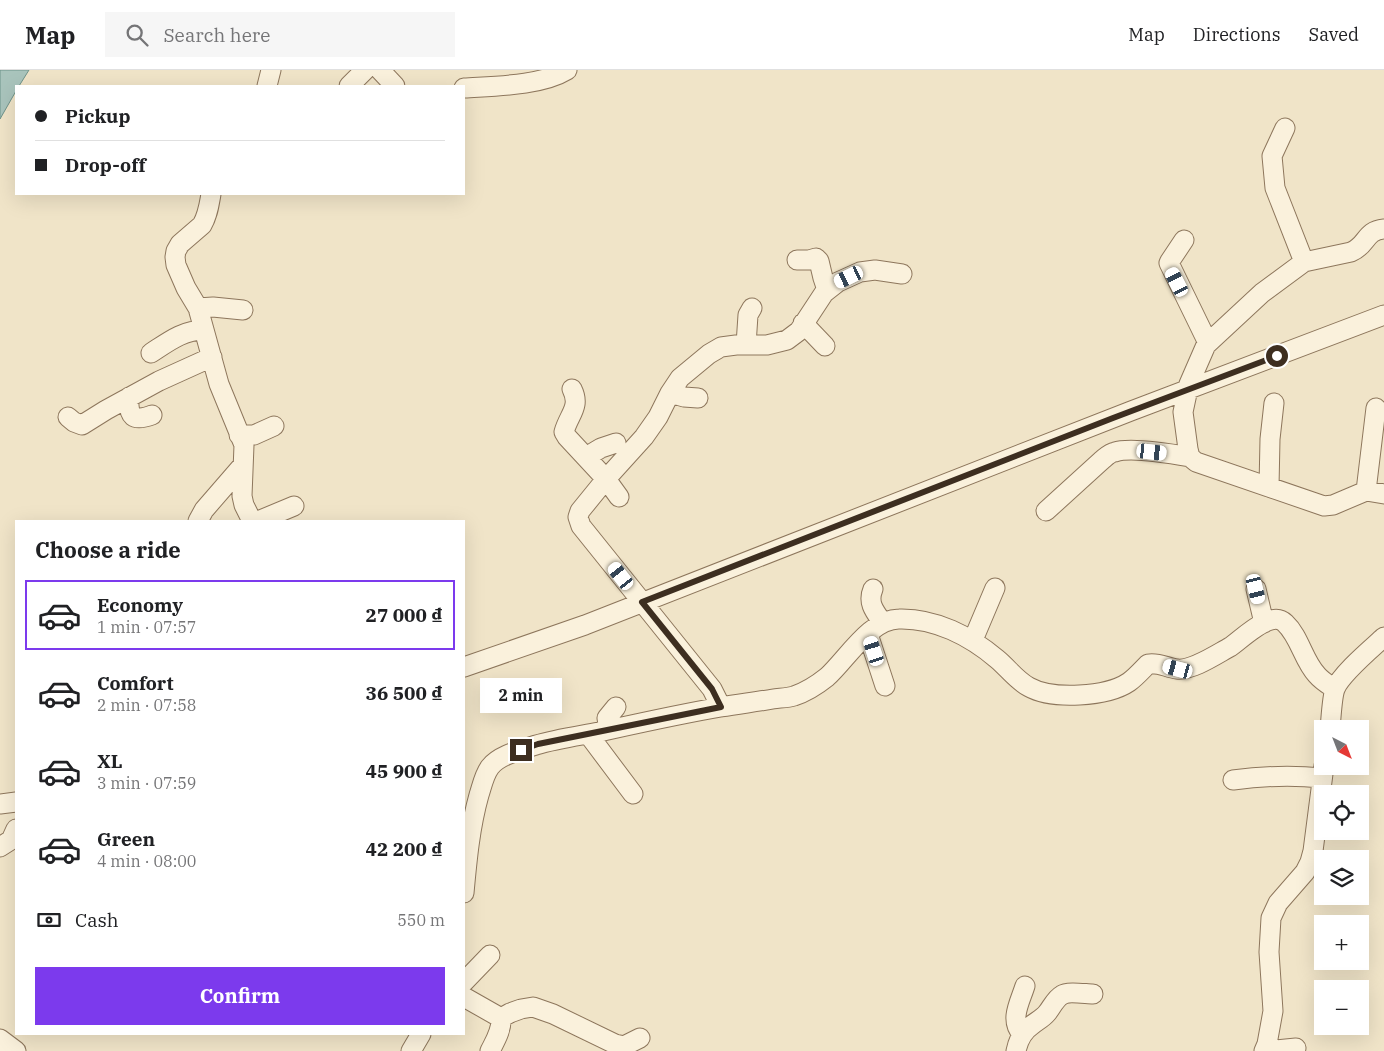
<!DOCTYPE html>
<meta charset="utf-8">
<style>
body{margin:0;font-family:"IBM Plex Serif",serif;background:#f6f6f6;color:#202124;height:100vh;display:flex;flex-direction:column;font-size:19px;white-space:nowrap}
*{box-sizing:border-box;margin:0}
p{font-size:16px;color:#757577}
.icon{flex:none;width:28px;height:28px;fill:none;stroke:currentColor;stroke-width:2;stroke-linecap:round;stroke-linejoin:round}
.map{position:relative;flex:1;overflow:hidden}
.drawer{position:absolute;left:15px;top:450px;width:450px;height:515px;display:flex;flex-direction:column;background:#fff;border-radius:0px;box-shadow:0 5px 20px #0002}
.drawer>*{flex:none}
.hud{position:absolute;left:15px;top:15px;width:450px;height:110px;border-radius:0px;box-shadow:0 5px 20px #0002;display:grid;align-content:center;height:110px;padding:0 20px;background:#fff}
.needle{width:32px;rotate:138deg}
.tools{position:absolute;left:1314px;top:650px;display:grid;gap:10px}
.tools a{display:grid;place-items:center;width:55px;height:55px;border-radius:0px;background:#fff;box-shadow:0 5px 20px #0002;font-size:25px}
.end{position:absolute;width:22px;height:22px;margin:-11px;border:6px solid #3d2e20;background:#fff;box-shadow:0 0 0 2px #fff}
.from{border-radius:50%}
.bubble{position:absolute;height:35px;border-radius:0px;background:#fff;box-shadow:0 5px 20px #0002;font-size:16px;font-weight:800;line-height:35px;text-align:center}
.car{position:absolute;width:15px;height:30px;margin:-15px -8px;border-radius:6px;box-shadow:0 0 4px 1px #0007;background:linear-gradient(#fff 24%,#345 0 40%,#fff 0 76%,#345 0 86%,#fff 0)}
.hud b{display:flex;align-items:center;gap:18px;height:48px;font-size:19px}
.hud b+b{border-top:1px solid #e0e0e0}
.hud i{width:12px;height:12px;background:#202124}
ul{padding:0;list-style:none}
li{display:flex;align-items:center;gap:15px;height:70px;margin:0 10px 8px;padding:0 10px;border:2px solid transparent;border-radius:0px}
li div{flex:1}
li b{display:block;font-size:19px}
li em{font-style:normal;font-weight:800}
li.selected{border-color:#7c3aed}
li>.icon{width:45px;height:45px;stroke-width:1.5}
h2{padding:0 20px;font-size:22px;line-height:60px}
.pay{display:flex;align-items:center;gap:12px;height:55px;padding:0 20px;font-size:19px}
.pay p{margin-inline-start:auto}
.primary-button{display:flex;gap:10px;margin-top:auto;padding:10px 20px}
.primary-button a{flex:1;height:58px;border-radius:0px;background:#7c3aed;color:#fff;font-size:20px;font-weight:800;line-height:58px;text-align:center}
header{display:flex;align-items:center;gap:30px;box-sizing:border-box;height:70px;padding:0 25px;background:#fff;border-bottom:1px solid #e0e0e0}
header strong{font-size:24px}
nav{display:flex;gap:28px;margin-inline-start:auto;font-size:18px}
.search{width:350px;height:45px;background:#f6f6f6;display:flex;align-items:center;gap:12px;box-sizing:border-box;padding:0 18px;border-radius:0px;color:#757577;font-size:19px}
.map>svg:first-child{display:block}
</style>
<header>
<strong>Map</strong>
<div class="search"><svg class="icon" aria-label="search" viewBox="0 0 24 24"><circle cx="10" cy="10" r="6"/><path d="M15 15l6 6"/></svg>Search here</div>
<nav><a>Map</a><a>Directions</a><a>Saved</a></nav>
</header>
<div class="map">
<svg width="1384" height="981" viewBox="0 0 1384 981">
<rect width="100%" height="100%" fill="#f0e4c8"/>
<!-- water -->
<path fill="#a9c4bc" stroke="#6f938a" d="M0 0H29L19 16H16V21L0 49Z"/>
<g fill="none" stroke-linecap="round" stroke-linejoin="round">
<!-- minor casing -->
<g stroke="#8d765c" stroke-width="21">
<path id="minor" d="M380 0 395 16
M267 16 271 0
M349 16 365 0
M464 18C494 16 541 16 567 0
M1285 58 1272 86 1275 118 1304 192
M211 124C209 135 208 145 202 155L180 174 176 181 175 187 176 195 186 218 198 238 219 314 244 375 242 426 244 435 252 451
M1384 159C1364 161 1368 175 1351 182L1304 192 1262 223 1206 275 1189 314 1183 342 1188 379 1190 387 1196 392 1324 436 1333 435 1366 421 1384 424
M1184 170 1170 191 1169 193 1208 273
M797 190H809L816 188 819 191 823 208 827 220
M198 238 213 237 243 240
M803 253 825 276
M746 275 748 245 752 238
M151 283C168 272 183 260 204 260
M572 319C581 337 569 344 564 362L567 367 606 409 619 427
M670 323 684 327 698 328
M129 327C128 347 133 352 152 345
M68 347 74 352 82 355 106 340 159 311 212 287
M239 365H254L274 356
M586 387 601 378 616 373
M1269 417 1270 369 1274 333
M1366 421 1376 338
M1046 441 1101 391C1106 387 1109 383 1115 382 1130 377 1173 384 1190 387
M198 451 204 440 243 395
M258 451 294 436
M873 519C867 533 875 542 883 553
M1256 519 1264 553
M868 564 885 616
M973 570 995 518
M464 597 585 555 1131 341 1384 245
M721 637 712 619 581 456 578 447 580 441 606 409 644 367 658 347 670 323 680 308 709 284 721 277 736 275H767L787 270 799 261 824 223 838 212 860 202 875 200 902 204
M612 659 608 654 607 648 616 637
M1330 659C1331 649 1332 627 1335 619 1341 604 1371 579 1384 567
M588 664 633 724
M1233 710C1263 706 1292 705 1322 708
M0 734 16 732
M0 777 11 770 16 759
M464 823C467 790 470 757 479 725 482 716 484 705 490 697 499 685 521 680 536 675 556 669 578 666 599 662 640 653 680 644 721 637 738 634 756 632 773 629 779 628 787 628 794 626 806 622 817 615 827 607 847 589 870 549 899 549 935 548 970 566 997 589 1008 598 1016 610 1029 617 1052 630 1107 627 1129 612 1136 607 1142 600 1148 594 1159 592 1167 598 1177 599 1192 601 1217 584 1230 577 1242 569 1271 539 1285 553 1300 567 1303 590 1317 605 1322 611 1329 615 1335 619
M464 912 490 885
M464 927 501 948C502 960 495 971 490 981
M501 948 510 943 521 939 533 937 553 944 615 974 624 976 640 968
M1022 964C1009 950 1020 932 1025 916
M0 969 16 981
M411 981 421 964
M1016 981C1018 971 1023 961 1032 955 1037 951 1043 948 1047 943 1052 937 1055 929 1062 925 1068 921 1086 924 1093 924
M1264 981 1267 974 1273 941 1269 882 1271 848 1278 833 1305 802 1310 792 1313 781 1324 696
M1264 981 1296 978"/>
</g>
<!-- minor -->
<use href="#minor" stroke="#faf1dc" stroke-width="19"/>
</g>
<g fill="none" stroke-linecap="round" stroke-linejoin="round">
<!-- route -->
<path stroke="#3d2e20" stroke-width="6" d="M521 680 538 674 721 637 712 619 642 532 1113 348 1277 286"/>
</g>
</svg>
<div class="tools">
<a><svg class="needle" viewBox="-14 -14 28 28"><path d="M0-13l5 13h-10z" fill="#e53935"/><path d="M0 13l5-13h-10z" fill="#757577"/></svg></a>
<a><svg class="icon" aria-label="locate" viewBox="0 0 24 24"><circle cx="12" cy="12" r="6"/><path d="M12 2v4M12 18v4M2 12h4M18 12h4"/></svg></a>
<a><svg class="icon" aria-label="layers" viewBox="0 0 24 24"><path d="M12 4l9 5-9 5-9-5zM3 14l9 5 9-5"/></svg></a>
<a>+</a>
<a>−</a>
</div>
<i class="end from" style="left:1277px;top:286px"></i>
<i class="end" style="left:521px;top:680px"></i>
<div class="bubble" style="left:480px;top:608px;width:82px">2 min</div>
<i class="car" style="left:849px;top:207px;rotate:244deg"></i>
<i class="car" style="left:1177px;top:212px;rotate:333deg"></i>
<i class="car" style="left:1152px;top:382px;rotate:96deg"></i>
<i class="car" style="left:621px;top:506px;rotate:322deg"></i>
<i class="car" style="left:1256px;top:519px;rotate:166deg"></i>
<i class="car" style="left:874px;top:581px;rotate:342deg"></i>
<i class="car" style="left:1178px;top:599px;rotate:285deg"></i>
<div class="hud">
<b><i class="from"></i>Pickup</b>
<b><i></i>Drop-off</b>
</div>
<section class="drawer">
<h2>Choose a ride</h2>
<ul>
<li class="selected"><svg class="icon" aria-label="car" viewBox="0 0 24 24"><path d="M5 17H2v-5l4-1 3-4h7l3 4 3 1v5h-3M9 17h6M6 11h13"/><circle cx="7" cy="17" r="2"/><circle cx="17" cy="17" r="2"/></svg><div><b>Economy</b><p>1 min · 07:57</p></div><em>27 000 ₫</em></li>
<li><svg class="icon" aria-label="car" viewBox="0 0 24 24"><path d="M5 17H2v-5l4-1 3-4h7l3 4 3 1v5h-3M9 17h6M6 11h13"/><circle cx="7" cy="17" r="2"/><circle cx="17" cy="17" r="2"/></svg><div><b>Comfort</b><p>2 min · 07:58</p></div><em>36 500 ₫</em></li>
<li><svg class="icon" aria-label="car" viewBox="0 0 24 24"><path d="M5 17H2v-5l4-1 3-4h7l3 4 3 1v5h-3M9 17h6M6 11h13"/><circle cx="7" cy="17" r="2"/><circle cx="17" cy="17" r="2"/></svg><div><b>XL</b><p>3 min · 07:59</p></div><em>45 900 ₫</em></li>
<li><svg class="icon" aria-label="car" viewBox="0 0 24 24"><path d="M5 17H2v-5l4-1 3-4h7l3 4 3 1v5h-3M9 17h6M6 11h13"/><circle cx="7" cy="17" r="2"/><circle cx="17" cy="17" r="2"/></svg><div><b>Green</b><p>4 min · 08:00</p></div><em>42 200 ₫</em></li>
</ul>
<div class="pay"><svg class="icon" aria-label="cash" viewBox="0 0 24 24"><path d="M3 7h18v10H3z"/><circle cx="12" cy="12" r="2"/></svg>Cash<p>550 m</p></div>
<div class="primary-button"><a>Confirm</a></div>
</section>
</div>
